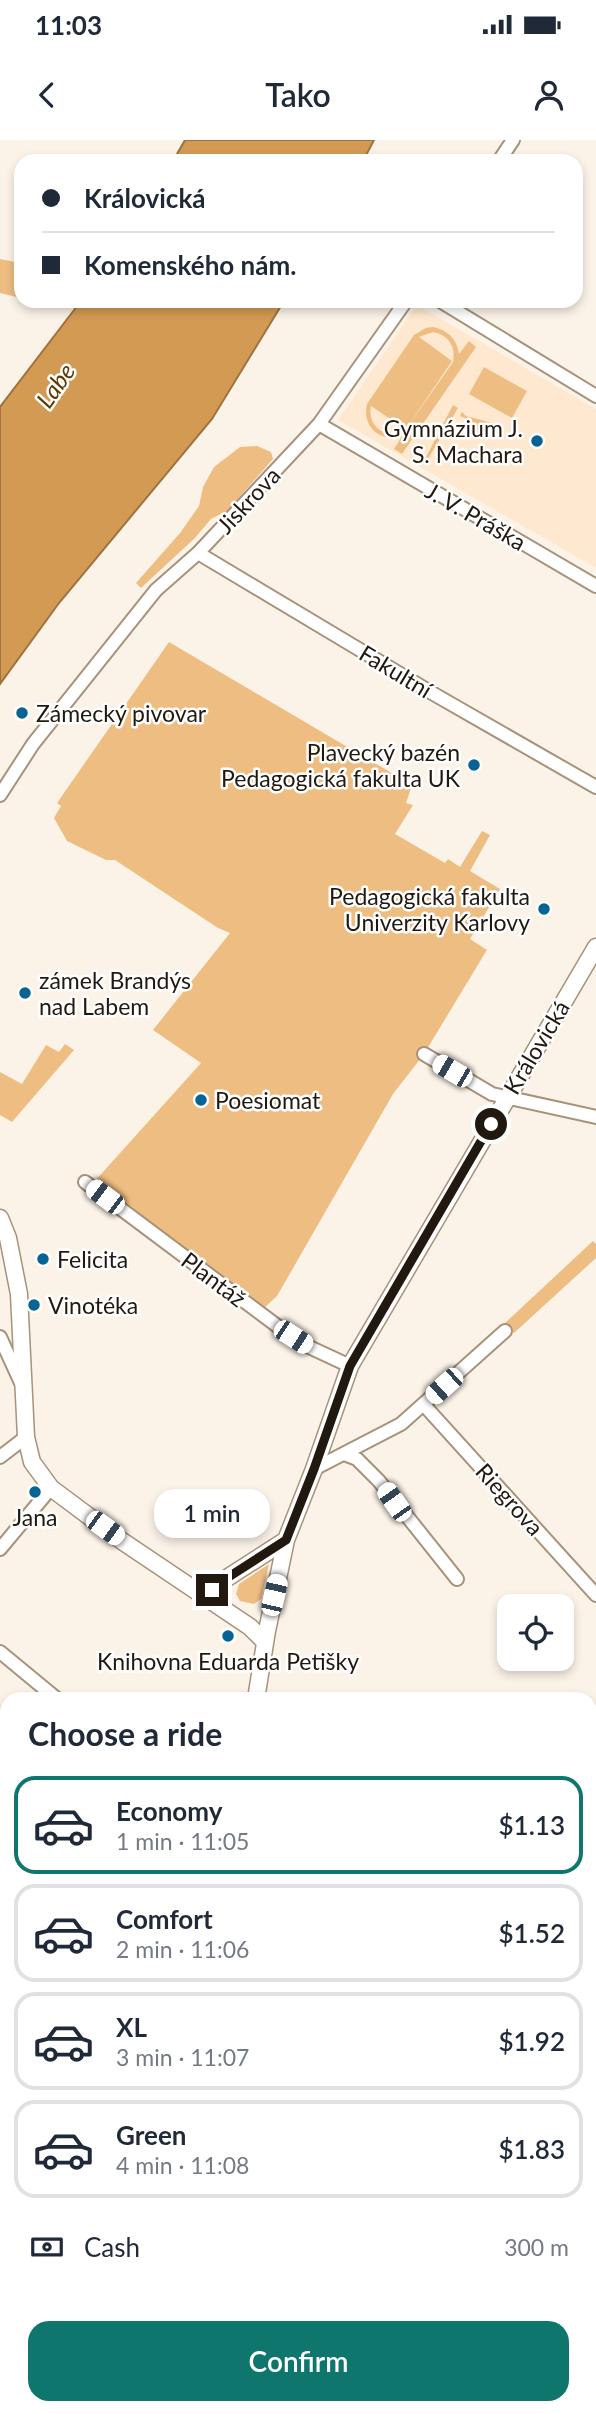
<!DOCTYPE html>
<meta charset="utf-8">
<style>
body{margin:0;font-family:Lato,sans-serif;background:#f6f6f7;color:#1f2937;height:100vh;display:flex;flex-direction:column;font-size:26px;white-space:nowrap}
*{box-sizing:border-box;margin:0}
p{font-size:23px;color:#747a83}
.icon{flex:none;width:38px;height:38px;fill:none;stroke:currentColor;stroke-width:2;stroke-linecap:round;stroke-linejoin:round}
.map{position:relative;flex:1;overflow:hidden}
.details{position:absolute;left:0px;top:1552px;width:597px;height:723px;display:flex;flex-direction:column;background:#fff;border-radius:21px 21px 0 0;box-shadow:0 4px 10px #0003}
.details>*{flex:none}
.guide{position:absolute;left:14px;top:14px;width:569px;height:154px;border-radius:21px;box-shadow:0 4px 10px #0003;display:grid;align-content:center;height:154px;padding:0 28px;background:#fff}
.tools{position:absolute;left:497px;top:1454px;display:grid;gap:14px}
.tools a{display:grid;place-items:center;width:77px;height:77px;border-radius:14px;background:#fff;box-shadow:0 4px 10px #0003;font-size:35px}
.end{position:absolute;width:32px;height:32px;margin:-16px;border:9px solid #211910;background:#fff;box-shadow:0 0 0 4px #fff}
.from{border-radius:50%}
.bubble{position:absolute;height:49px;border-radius:21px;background:#fff;box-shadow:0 4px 10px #0003;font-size:23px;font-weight:600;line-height:49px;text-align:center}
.car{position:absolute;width:21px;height:42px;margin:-21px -10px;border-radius:9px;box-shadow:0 0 5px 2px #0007;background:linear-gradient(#fff 24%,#345 0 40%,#fff 0 76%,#345 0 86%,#fff 0)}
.guide b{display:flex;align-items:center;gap:24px;height:66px;font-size:26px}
.guide b+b{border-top:2px solid #e0e1e3}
.guide i{width:18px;height:18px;background:#1f2937}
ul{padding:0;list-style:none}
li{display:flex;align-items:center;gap:21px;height:98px;margin:0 14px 10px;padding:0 14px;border:4px solid #e0e1e3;border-radius:21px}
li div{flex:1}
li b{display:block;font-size:26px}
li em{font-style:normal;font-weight:600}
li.selected{border-color:#0f766e}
li>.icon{width:63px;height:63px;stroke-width:1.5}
h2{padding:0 28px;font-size:32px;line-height:84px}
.pay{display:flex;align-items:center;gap:18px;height:77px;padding:0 28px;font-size:26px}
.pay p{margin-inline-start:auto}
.button{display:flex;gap:14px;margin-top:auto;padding:14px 28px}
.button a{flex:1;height:80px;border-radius:21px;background:#0f766e;color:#fff;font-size:28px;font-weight:600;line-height:80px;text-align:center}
.status{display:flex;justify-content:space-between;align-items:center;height:49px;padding:0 35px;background:#fff;direction:ltr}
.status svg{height:19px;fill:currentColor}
header{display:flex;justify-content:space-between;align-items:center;height:91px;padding:0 28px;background:#fff;font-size:32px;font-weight:600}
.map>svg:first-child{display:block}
</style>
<div class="status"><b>11:03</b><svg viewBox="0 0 49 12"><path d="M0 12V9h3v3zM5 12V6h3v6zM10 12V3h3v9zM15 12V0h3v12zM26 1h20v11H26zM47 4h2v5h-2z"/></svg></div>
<header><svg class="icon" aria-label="back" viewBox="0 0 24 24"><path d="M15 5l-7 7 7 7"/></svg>Tako<svg class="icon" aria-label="person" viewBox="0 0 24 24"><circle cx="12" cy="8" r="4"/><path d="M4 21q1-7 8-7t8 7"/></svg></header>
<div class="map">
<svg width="596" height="2274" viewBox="0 0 596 2274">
<rect width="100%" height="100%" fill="#fcf3e8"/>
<!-- built -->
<path fill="#fee8cf" d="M417 165 596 269V428L338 280Z"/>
<!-- green -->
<path fill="#eebd82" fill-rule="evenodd" d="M0 119 21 123V158L0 153Z
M433 187C448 190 457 199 459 214L469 201 476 207 402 314 394 309 401 298C379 301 362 287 367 264L414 195 426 188ZM433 192C449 195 456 207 453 222L406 289 452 221 419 197ZM371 266 405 289V290C386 300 367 287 371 266Z
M484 227 527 251 512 278 469 254Z
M453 265 458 268 425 324 423 323Z
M462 272 466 276 492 283 480 300 465 278 460 276Z
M257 306 271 312 273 319 227 371 211 379 195 398 141 448 136 443 180 393 199 366 203 347 214 327 240 307Z
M169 502 412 645 406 663 413 665 395 694 445 723 448 719 460 727 482 691 490 695 470 731 500 749 470 799 487 810 499 790 424 914 393 954 277 1156 264 1168 94 1042 201 923 153 890 230 793 218 788 115 720H106L67 701 54 678 61 666 57 663Z
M65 904 74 910 12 982 0 975V932L22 944 46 905 59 912Z
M593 1101 596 1104V1118L514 1193 505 1183Z
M269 1424 261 1459 254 1464 240 1461 236 1454 239 1444Z"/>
<!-- water -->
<path fill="#d39a54" stroke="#9e7340" stroke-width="2" d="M185 0H374L363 21H173Z
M81 161H284L212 279 59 463 0 544V267Z"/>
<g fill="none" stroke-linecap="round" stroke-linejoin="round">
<!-- minor casing -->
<g stroke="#a7927a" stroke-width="16">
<path id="minor" d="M499 21 513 0
M440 161 596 256
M319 284 596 446
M198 413 432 553 596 647
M0 655 33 604 156 450 198 413 319 284 406 161
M424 914 492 954 596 977
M85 1042 280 1188 307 1206 350 1226
M0 1197 22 1245
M424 1265 596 1455
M344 1314 357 1319 379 1341 457 1439
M0 1317 26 1297
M314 1329 401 1284 505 1191
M0 1409 51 1348
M0 1512 57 1559
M590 1640 596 1635
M0 1786 7 1793
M0 2080 7 2075
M590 2163 596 2149
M0 2223 7 2250
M12 2268 14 2274
M114 2268 115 2274
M226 2268V2274
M307 2268V2274
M544 2274 546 2268
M587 2274 596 2269"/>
</g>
<!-- major casing -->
<g stroke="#a7927a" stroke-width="19">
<path id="major" d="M0 1078 8 1098 19 1154 26 1297 32 1322 51 1348 122 1401 250 1487 265 1502
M206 1456 227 1438 286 1400
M256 1559 267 1491 286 1400 314 1329 350 1226 596 807
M590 1924 596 1928
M0 1967 7 1960"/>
</g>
<!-- minor -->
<use href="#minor" stroke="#fff" stroke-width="12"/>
<!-- major -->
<use href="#major" stroke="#fff" stroke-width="16"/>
</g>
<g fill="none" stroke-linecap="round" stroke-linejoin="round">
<!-- route -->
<path stroke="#211910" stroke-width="9" d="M212 1450 227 1438 286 1400 314 1329 350 1226 491 984"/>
</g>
<!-- markers -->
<g fill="#056494" stroke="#fff" stroke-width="2.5">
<circle cx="537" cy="301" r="7"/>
<circle cx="22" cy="573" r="7"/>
<circle cx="474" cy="625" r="7"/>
<circle cx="544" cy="769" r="7"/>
<circle cx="25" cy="853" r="7"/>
<circle cx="201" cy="960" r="7"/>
<circle cx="43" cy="1119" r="7"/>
<circle cx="34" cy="1165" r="7"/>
<circle cx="35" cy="1352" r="7"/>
<circle cx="228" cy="1496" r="7"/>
</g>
<g text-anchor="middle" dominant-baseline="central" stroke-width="5" stroke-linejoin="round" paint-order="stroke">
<!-- poi labels -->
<g font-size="23" fill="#211910" stroke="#fff" text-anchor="start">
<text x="523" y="288" text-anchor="end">Gymnázium J.<tspan x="523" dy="26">S. Machara</tspan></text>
<text x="36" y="573">Zámecký pivovar</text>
<text x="460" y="612" text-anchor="end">Plavecký bazén<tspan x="460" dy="26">Pedagogická fakulta UK</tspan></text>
<text x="530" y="756" text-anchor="end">Pedagogická fakulta<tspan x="530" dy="26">Univerzity Karlovy</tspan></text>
<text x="39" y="840">zámek Brandýs<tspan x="39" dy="26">nad Labem</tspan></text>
<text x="215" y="960">Poesiomat</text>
<text x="57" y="1119">Felicita</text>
<text x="48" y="1165">Vinotéka</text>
<text x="35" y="1377" text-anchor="middle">Jana</text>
<text x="228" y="1521" text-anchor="middle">Knihovna Eduarda Petišky</text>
</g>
<!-- street labels -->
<g font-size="23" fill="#211910" stroke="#fff">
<text transform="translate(248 360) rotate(-47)">Jiskrova</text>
<text transform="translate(476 376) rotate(30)">J. V. Práška</text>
<text transform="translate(396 531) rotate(31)">Fakultní</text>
<text transform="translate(536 907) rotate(-59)">Královická</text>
<text transform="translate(214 1139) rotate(37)">Plantáž</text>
<text transform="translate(510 1359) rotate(48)">Riegrova</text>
</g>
<!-- water labels -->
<g font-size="24" font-style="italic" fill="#5f3a00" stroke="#fff">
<text transform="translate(55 245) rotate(-55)">Labe</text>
</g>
</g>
</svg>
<div class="tools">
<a><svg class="icon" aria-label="locate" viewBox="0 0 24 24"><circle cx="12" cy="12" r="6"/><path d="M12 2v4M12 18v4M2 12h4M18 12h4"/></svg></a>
</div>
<i class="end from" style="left:491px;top:984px"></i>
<i class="end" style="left:212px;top:1450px"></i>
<div class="bubble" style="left:154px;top:1349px;width:116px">1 min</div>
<i class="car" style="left:452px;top:931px;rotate:300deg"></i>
<i class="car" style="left:105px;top:1057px;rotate:307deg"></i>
<i class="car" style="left:293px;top:1197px;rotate:123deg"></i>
<i class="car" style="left:444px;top:1246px;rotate:228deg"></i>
<i class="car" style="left:394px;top:1362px;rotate:325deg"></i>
<i class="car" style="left:105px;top:1388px;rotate:126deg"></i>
<i class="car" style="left:274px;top:1455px;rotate:13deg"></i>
<div class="guide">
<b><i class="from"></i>Královická</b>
<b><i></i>Komenského nám.</b>
</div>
<section class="details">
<h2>Choose a ride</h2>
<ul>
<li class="selected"><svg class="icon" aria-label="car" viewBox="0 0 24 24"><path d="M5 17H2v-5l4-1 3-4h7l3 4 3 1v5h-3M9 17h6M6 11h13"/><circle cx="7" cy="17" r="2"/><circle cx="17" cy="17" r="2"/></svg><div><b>Economy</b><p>1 min · 11:05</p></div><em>$1.13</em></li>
<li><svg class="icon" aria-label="car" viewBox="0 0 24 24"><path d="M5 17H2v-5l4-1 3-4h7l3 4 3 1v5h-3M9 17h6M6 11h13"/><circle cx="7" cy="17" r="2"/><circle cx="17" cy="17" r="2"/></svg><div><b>Comfort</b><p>2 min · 11:06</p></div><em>$1.52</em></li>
<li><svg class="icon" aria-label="car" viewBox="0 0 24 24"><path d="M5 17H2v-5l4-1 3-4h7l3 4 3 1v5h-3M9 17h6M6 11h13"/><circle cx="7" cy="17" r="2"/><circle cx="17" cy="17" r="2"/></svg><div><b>XL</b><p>3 min · 11:07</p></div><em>$1.92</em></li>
<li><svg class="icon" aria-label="car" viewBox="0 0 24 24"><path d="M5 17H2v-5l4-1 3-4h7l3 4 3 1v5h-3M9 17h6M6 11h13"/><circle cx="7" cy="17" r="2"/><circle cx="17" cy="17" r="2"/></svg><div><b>Green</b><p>4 min · 11:08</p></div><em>$1.83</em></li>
</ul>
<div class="pay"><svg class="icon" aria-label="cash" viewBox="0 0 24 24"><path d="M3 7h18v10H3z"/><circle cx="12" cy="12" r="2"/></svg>Cash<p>300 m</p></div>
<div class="button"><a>Confirm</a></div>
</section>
</div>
